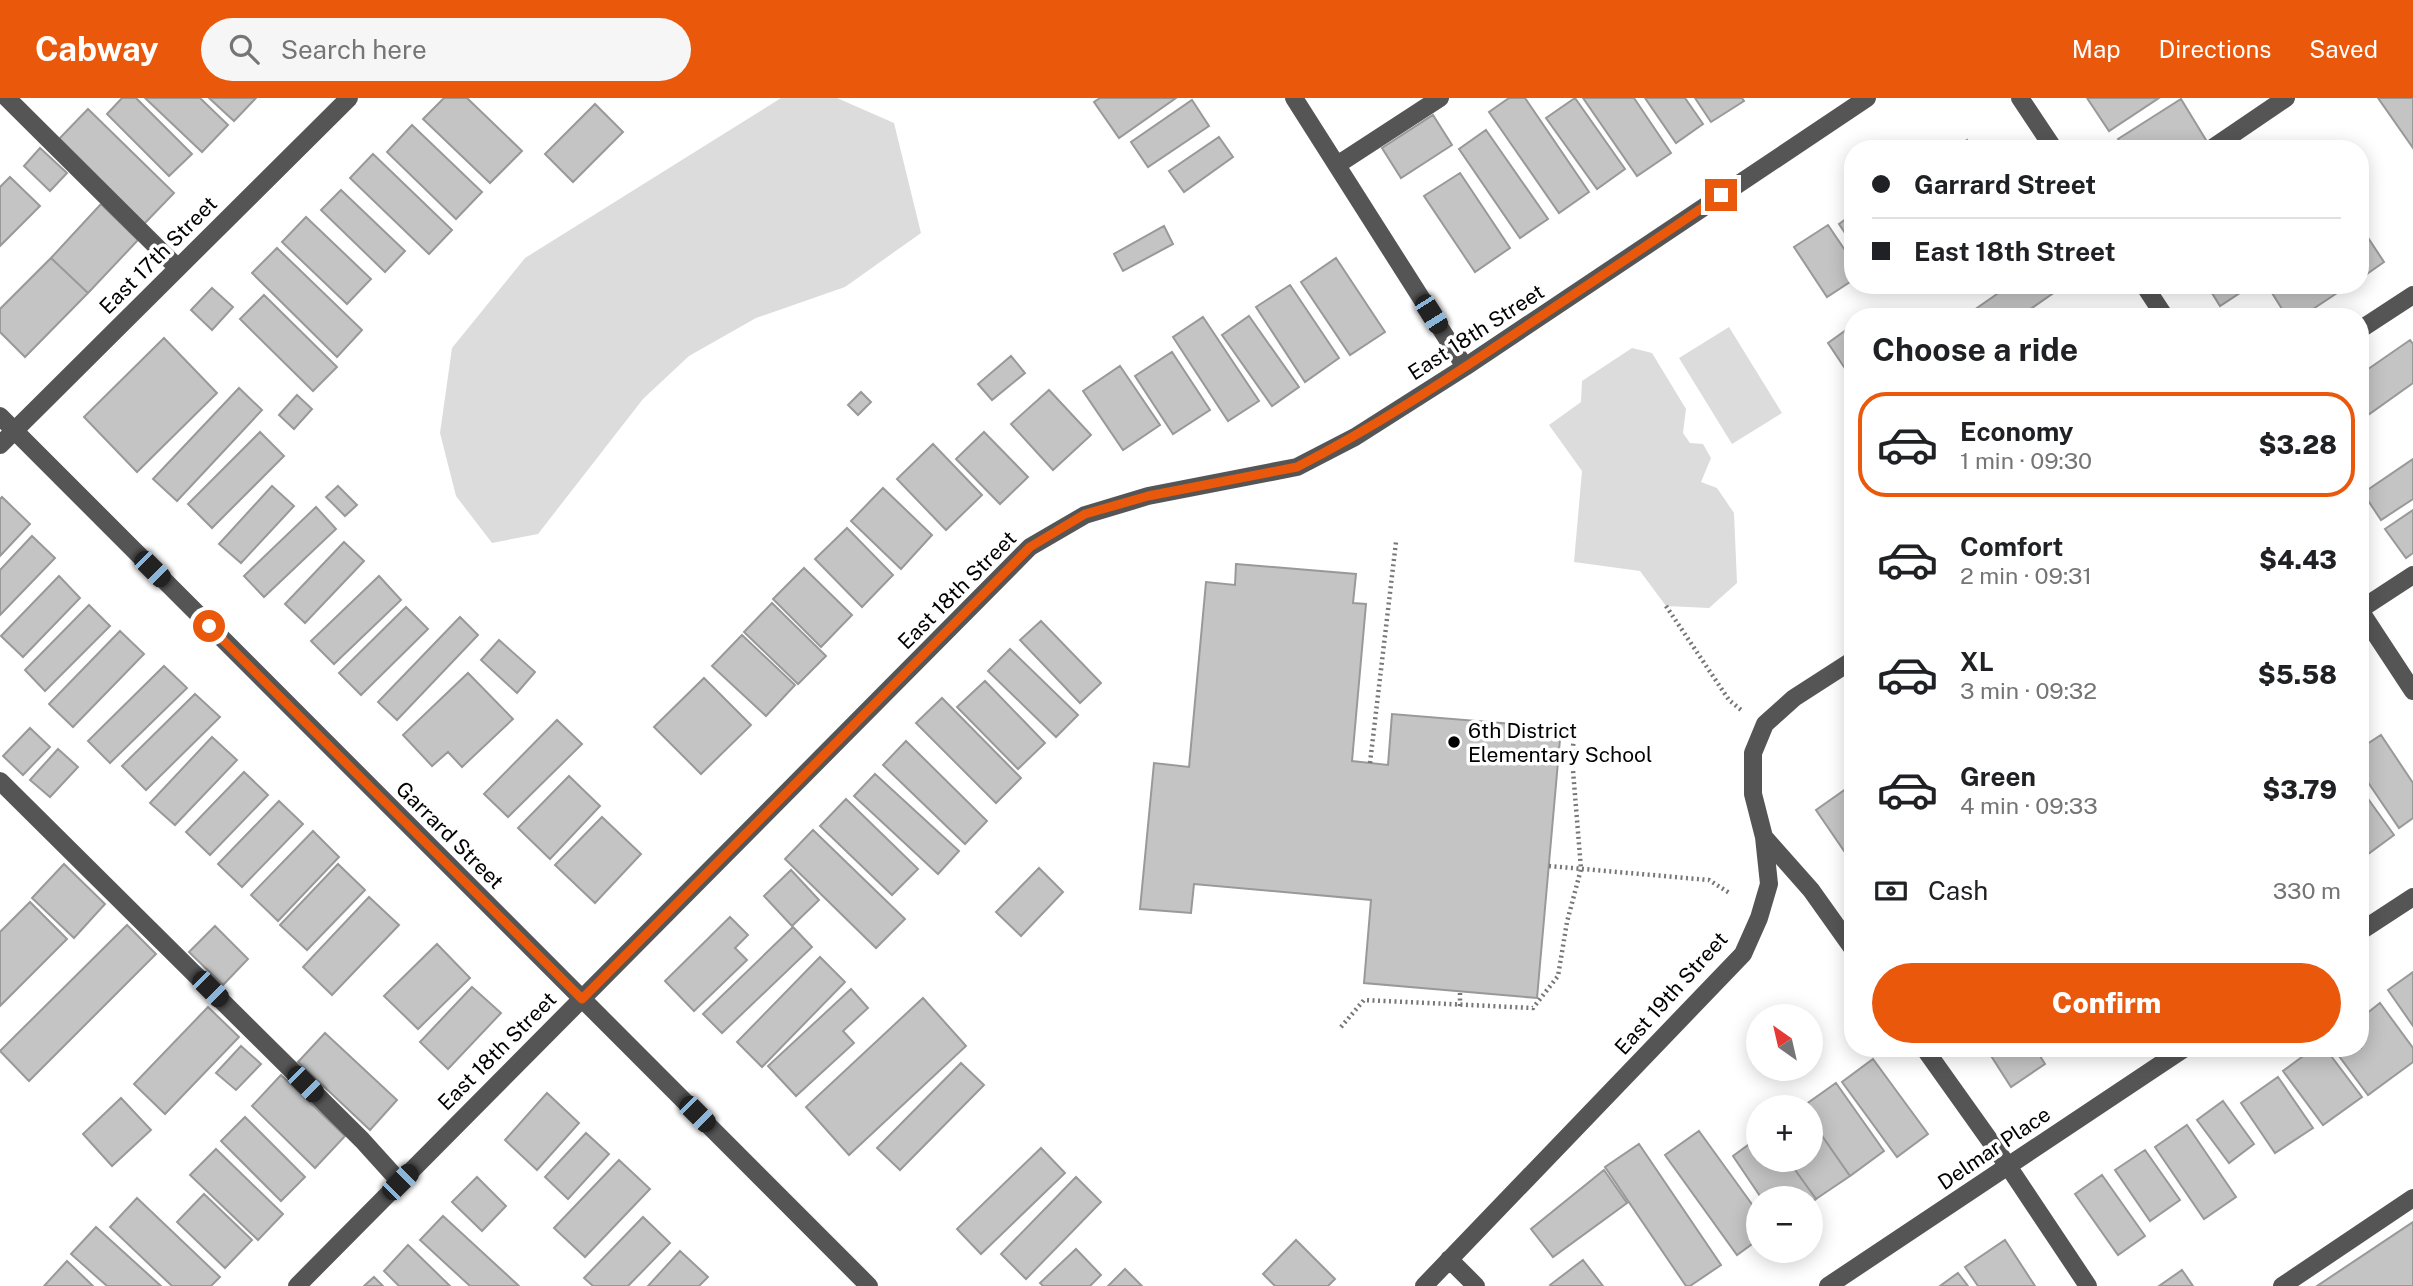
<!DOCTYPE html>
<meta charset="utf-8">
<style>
body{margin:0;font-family:"Public Sans",sans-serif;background:#f6f6f6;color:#202124;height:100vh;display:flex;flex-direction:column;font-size:26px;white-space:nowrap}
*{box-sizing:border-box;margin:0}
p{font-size:23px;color:#757577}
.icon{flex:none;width:38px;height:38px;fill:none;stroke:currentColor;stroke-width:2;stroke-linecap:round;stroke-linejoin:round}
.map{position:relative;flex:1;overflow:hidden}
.side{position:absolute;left:1844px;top:210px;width:525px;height:749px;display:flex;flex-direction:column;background:#fff;border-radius:28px;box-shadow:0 4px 18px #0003}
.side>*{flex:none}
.top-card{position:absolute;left:1844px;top:42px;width:525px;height:154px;border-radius:28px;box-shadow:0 4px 18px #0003;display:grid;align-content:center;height:154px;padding:0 28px;background:#fff}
.needle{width:46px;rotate:326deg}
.fabs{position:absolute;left:1746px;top:906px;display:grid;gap:14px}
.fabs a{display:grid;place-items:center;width:77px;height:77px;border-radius:50%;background:#fff;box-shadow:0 4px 18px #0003;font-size:35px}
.end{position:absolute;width:32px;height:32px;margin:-16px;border:9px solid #ea580c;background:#fff;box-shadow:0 0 0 4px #fff}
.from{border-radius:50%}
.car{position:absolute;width:21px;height:42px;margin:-21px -10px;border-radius:9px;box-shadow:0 0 5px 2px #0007;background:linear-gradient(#222 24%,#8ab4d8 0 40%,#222 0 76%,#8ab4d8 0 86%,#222 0)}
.top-card b{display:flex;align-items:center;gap:24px;height:66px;font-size:26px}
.top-card b+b{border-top:2px solid #e0e0e0}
.top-card i{width:18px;height:18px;background:#202124}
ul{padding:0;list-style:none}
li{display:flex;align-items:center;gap:21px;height:105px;margin:0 14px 10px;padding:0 14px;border:4px solid transparent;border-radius:28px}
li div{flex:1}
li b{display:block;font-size:26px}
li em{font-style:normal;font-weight:800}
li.selected{border-color:#ea580c}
li>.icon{width:63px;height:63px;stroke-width:1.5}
h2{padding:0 28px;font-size:32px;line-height:84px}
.pay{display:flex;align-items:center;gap:18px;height:77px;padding:0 28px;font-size:26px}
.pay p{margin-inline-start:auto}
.primary-button{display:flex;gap:14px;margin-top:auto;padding:14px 28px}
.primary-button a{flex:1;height:80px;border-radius:42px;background:#ea580c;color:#fff;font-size:28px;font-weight:800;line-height:80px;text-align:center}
header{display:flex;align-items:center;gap:42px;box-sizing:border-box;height:98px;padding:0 35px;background:#ea580c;color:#fff}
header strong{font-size:33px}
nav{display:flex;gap:38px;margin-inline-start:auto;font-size:24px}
.search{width:490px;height:63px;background:#f6f6f6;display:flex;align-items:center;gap:18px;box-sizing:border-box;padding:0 24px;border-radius:38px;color:#757577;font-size:26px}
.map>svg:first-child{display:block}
</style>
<header>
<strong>Cabway</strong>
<div class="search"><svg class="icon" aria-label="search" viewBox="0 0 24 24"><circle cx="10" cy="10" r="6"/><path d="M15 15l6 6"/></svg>Search here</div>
<nav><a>Map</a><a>Directions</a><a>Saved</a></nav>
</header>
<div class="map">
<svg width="2413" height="1188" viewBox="0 0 2413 1188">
<rect width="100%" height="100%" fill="#fff"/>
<!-- green -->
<path fill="#dcdcdc" d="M781 0H837L894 25 921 135 845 189 756 220 689 258 643 301 538 436 492 445 456 398 440 335 452 250 525 160Z
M1729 229 1782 315 1732 346 1679 260Z
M1632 250 1652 255 1686 311 1683 335 1690 345 1703 346 1711 360 1701 384 1717 390 1734 415 1737 485 1709 510 1666 508 1640 473 1574 464 1582 373 1549 327 1581 304 1582 283Z"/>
<!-- building -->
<path fill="#c4c4c4" stroke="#999" stroke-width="2" d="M122 0H136L192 56 169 78 107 16Z
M145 0H200L228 27 202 54Z
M209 0H256L234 23Z
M444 0H467L522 53 490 85 423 21Z
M1100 0H1176L1119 40 1094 4Z
M1509 0H1525L1589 94 1559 115 1489 14Z
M1575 0 1625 71 1597 91 1546 20Z
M1583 0H1634L1671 55 1637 78Z
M1645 0H1685L1703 26 1676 45Z
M1695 0H1742L1744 3 1711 24Z
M2087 0H2159L2109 33Z
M2378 0H2413V50Z
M2181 1 2206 42 2192 51H2125L2118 41Z
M1192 2 1209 28 1148 69 1131 44Z
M595 6 623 34 573 84 545 56Z
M88 11 174 95 144 126 58 42Z
M1433 17 1452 47 1401 80 1382 50Z
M412 27 482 94 456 121 387 54Z
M1486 32 1548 121 1520 140 1459 51Z
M1219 39 1233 59 1184 94 1169 73Z
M1967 42 1973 51H1955Z
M40 50 67 75 50 93 24 68Z
M373 56 452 132 429 156 350 80Z
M1460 75 1510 150 1475 174 1424 98Z
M10 79 40 108 0 148V89Z
M341 92 405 153 385 174 321 112Z
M101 106 138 142 88 195 51 160Z
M1853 116V147L1839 126Z
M306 119 371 181 347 206 282 144Z
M1828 127 1853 164V182L1827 199 1794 149Z
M1164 128 1173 146 1123 173 1114 156Z
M2361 129 2384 164 2361 180Z
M277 150 362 232 337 259 252 175Z
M51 160 88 195 25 259 0 234V211Z
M1336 160 1385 234 1350 257 1301 184Z
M1290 187 1339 260 1305 284 1256 209Z
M2010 187H2065L2019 219H1964Z
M2207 187H2252L2220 208Z
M2267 187H2349L2301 219H2287Z
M212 190 233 209 212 232 191 212Z
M264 197 337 269 313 293 240 221Z
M1249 218 1299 289 1272 308 1222 237Z
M1203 219 1259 303 1228 323 1173 239Z
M1853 227V272L1848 275 1828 245Z
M164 240 217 295 137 374 84 319Z
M2410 242 2413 246V285L2361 322V276Z
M1172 254 1210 312 1173 336 1135 278Z
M1011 258 1025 275 992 302 978 286Z
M1120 268 1160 327 1123 352 1083 293Z
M239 290 262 312 177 403 153 381Z
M1049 292 1091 337 1053 372 1011 326Z
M861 294 871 304 858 317 848 307Z
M297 297 312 311 294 331 279 317Z
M260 334 284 358 212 430 188 406Z
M984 334 1028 379 1000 406 956 361Z
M933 346 982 397 946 432 897 381Z
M2413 361V401L2381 422 2363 395Z
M272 388 294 408 241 465 219 446Z
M338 388 357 407 345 418 326 399Z
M883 390 932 437 901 471 851 423Z
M2 399 30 426 0 458V401Z
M316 409 336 431 264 499 244 478Z
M2413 412V455L2406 460 2385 431Z
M847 430 893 477 862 509 815 461Z
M32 438 55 460 0 517V472Z
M344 444 364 463 305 525 285 506Z
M1236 466 1356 476 1353 505 1366 506 1352 663 1388 667 1392 616 1561 630 1537 900 1364 885 1371 802 1194 786 1191 815 1140 811 1154 665 1189 669 1206 484 1235 487Z
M804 470 852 517 821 549 773 501Z
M59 478 80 500 23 559 1 538Z
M379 478 401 502 334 566 311 543Z
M772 505 826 558 798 586 744 534Z
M89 507 110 528 45 593 25 572Z
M406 509 428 531 361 597 339 575Z
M460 519 478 537 397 622 378 604Z
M1041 523 1101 585 1080 605 1020 542Z
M120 533 144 556 73 629 49 606Z
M742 537 795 587 766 618 712 568Z
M499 542 535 574 517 595 481 562Z
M1010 551 1078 617 1056 639 988 573Z
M164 568 187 590 110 665 88 643Z
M468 575 513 621 462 669 448 654 432 668 403 637Z
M704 580 751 627 701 676 654 629Z
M985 583 1045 645 1018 671 957 609Z
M195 596 220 619 146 692 122 668Z
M942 600 1021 680 996 705 916 625Z
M557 622 582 646 508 719 484 696Z
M30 630 50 649 23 677 3 658Z
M2381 637 2413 685V720L2399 730 2361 674V650Z
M212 639 237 662 175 727 150 705Z
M906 643 987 723 965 746 883 667Z
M58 651 78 669 50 699 30 682Z
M244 674 268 697 210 757 186 734Z
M875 676 959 753 938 776 854 698Z
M569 678 600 708 550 761 518 730Z
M1853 686V766L1816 712Z
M2361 691 2394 737 2364 759 2361 755Z
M846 701 918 771 892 797 820 728Z
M279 703 303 726 242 789 218 766Z
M602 719 641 756 595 805 555 767Z
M813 732 905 821 876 850 785 761Z
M313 733 339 759 278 823 251 797Z
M64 766 105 806 74 840 32 800Z
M338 766 365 792 307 852 280 827Z
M1039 770 1063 794 1021 838 996 814Z
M791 772 819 802 792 828 764 798Z
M369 799 399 827 332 897 303 869Z
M30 804 67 841 0 908V834Z
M730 819 748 837 735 850 747 862 694 913 665 883Z
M127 827 156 856 29 983 0 953Z
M215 828 248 861 223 887 189 854Z
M793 829 812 849 722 935 703 916Z
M437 846 470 880 418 931 384 898Z
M820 859 845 884 762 969 737 944Z
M2413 874V928L2388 892Z
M472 889 501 915 448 971 420 944Z
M851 891 868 910 843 933 854 945 796 998 768 968Z
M923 900 966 948 849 1057 806 1009Z
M2380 905 2413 950V964L2368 997 2333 950H2361V920Z
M208 909 239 939 165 1016 134 986Z
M325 935 397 1002 370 1032 298 964Z
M241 948 261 966 236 992 216 975Z
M1986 950H2035L2045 966 2011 989Z
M2314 950H2325L2362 999 2323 1027 2283 973Z
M1873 961 1928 1036 1897 1059 1842 984Z
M961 965 984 987 900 1072 877 1050Z
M281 977 345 1038 315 1070 252 1008Z
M2278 979 2313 1030 2275 1055 2241 1005Z
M1836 985 1884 1053 1850 1078 1811 1022V1010L1802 1009Z
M547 995 579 1025 537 1072 505 1042Z
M121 1000 151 1032 112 1068 83 1036Z
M2223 1003 2254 1046 2229 1065 2197 1022Z
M245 1019 305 1079 281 1103 221 1043Z
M1811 1022 1850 1078 1816 1101 1788 1062H1811Z
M2187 1027 2236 1099 2204 1121 2155 1049Z
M1699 1033 1759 1116V1141L1737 1157 1665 1057Z
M586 1035 609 1056 568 1101 545 1079Z
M1759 1039V1062H1788L1816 1101 1811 1105V1101H1762L1733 1058Z
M1639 1046 1721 1167 1690 1188H1686L1605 1069Z
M1041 1050 1065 1075 981 1156 957 1131Z
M216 1051 283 1116 258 1142 190 1077Z
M2145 1052 2180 1102 2150 1123 2115 1072Z
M619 1062 650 1091 585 1159 554 1130Z
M1604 1072 1627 1105 1553 1159 1531 1131Z
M2102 1077 2145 1138 2118 1157 2075 1096Z
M477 1079 506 1108 482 1133 452 1104Z
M1076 1079 1101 1104 1026 1181 1001 1156Z
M204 1096 252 1142 225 1170 177 1124Z
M137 1100 220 1179 211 1188H172L110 1129Z
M443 1118 519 1188H470L420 1142Z
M643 1119 670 1145 628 1188H593L584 1180Z
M2413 1124V1188H2317Z
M96 1129 161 1188H107L71 1156Z
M1296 1142 1335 1181 1328 1188H1275L1263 1176Z
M2005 1142 2035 1188H1978L1965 1169Z
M408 1147 450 1188H399L384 1173Z
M1076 1151 1101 1177 1090 1188H1043L1040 1185Z
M680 1153 708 1179 699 1188H648Z
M1583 1162 1603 1188H1551L1550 1187Z
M67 1163 93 1188H44Z
M1125 1171 1142 1188H1108Z
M2182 1172 2193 1188H2159Z
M1958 1175 1968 1188H1940Z
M374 1179 383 1188H364Z"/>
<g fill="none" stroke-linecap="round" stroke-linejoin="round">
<!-- path -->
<path stroke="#777" stroke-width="4.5" stroke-dasharray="2 3.5" stroke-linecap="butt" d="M1666 508 1729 602 1741 612
M1370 665 1396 444
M1549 768 1709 782 1731 796
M1460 908V894
M1341 929 1364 902 1533 910 1558 878 1567 824 1581 771 1572 660 1575 626"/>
<!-- minor -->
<path stroke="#555" stroke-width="18" d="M7 0 178 170
M1294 0 1465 269
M2020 0 2054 51
M2211 51 2286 0
M1337 67 1440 0
M2144 187 2165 219
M2361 231 2413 197
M0 318 869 1188
M0 347 349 0
M2361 511 2413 477
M2361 514 2413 593
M0 683 362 1042 400 1084
M1764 739 1811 792 1853 851
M2361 833 2413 799
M1924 950 2008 1068 2088 1188
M1449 1161 1476 1188
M297 1188 1030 449 1085 417 1148 398 1297 369 1355 339 1465 269 1867 0
M1424 1188 1743 856 1759 820 1769 786 1764 739 1753 696V655L1765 626 1794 600 1853 562
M1828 1188 2185 950
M2282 1188 2413 1100"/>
</g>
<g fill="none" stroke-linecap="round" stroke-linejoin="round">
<!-- route -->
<path stroke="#ea580c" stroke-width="9" d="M209 528 582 901 1030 449 1085 416 1148 398 1297 369C1375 329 1446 282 1519 233 1586 188 1654 143 1721 97"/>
</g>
<!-- markers -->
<circle fill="#000" stroke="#fff" stroke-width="2.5" cx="1454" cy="644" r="7"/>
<g text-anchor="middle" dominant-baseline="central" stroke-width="7" stroke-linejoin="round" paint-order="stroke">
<!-- street labels -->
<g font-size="21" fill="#000" stroke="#fff">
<text transform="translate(158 157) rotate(-45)">East 17th Street</text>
<text transform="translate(1476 234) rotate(-33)">East 18th Street</text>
<text transform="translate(957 492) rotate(-45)">East 18th Street</text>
<text transform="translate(450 737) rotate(45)">Garrard Street</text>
<text transform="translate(1671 895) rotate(-48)">East 19th Street</text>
<text transform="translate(497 953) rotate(-45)">East 18th Street</text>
<text transform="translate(1994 1050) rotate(-34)">Delmar Place</text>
</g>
<!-- poi labels -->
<g font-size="21" fill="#000" stroke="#fff" text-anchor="start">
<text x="1468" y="632">6th District<tspan x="1468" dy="24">Elementary School</tspan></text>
</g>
</g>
</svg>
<div class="fabs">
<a><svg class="needle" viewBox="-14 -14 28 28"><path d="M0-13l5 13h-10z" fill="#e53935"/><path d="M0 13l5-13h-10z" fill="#757577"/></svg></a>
<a>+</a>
<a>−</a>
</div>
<i class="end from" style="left:209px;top:528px"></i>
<i class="end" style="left:1721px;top:97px"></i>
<i class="car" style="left:1431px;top:216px;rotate:148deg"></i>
<i class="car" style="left:152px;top:471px;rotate:135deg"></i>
<i class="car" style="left:210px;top:891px;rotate:135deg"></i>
<i class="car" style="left:305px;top:986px;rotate:135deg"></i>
<i class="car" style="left:697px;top:1016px;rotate:135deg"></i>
<i class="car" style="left:400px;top:1084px;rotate:45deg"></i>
<div class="top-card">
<b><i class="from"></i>Garrard Street</b>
<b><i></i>East 18th Street</b>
</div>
<section class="side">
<h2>Choose a ride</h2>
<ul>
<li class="selected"><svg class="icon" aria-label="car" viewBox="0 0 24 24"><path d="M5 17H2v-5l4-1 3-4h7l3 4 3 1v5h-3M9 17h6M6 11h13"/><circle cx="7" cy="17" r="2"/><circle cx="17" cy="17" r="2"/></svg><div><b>Economy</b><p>1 min · 09:30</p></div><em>$3.28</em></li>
<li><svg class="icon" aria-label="car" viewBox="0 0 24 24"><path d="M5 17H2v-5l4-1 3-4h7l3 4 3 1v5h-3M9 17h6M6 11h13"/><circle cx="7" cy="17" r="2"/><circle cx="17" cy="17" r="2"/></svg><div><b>Comfort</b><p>2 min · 09:31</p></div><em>$4.43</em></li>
<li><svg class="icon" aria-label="car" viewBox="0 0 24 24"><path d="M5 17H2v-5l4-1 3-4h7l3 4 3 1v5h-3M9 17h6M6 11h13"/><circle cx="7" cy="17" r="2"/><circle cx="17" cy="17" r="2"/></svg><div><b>XL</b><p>3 min · 09:32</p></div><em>$5.58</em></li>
<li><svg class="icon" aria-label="car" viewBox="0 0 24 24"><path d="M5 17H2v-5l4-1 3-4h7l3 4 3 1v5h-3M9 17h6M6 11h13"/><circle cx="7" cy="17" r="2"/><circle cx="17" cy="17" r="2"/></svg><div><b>Green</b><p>4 min · 09:33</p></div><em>$3.79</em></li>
</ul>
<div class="pay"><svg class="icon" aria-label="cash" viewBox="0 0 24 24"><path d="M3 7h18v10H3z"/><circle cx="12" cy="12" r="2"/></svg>Cash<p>330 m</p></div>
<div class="primary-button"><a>Confirm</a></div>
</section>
</div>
